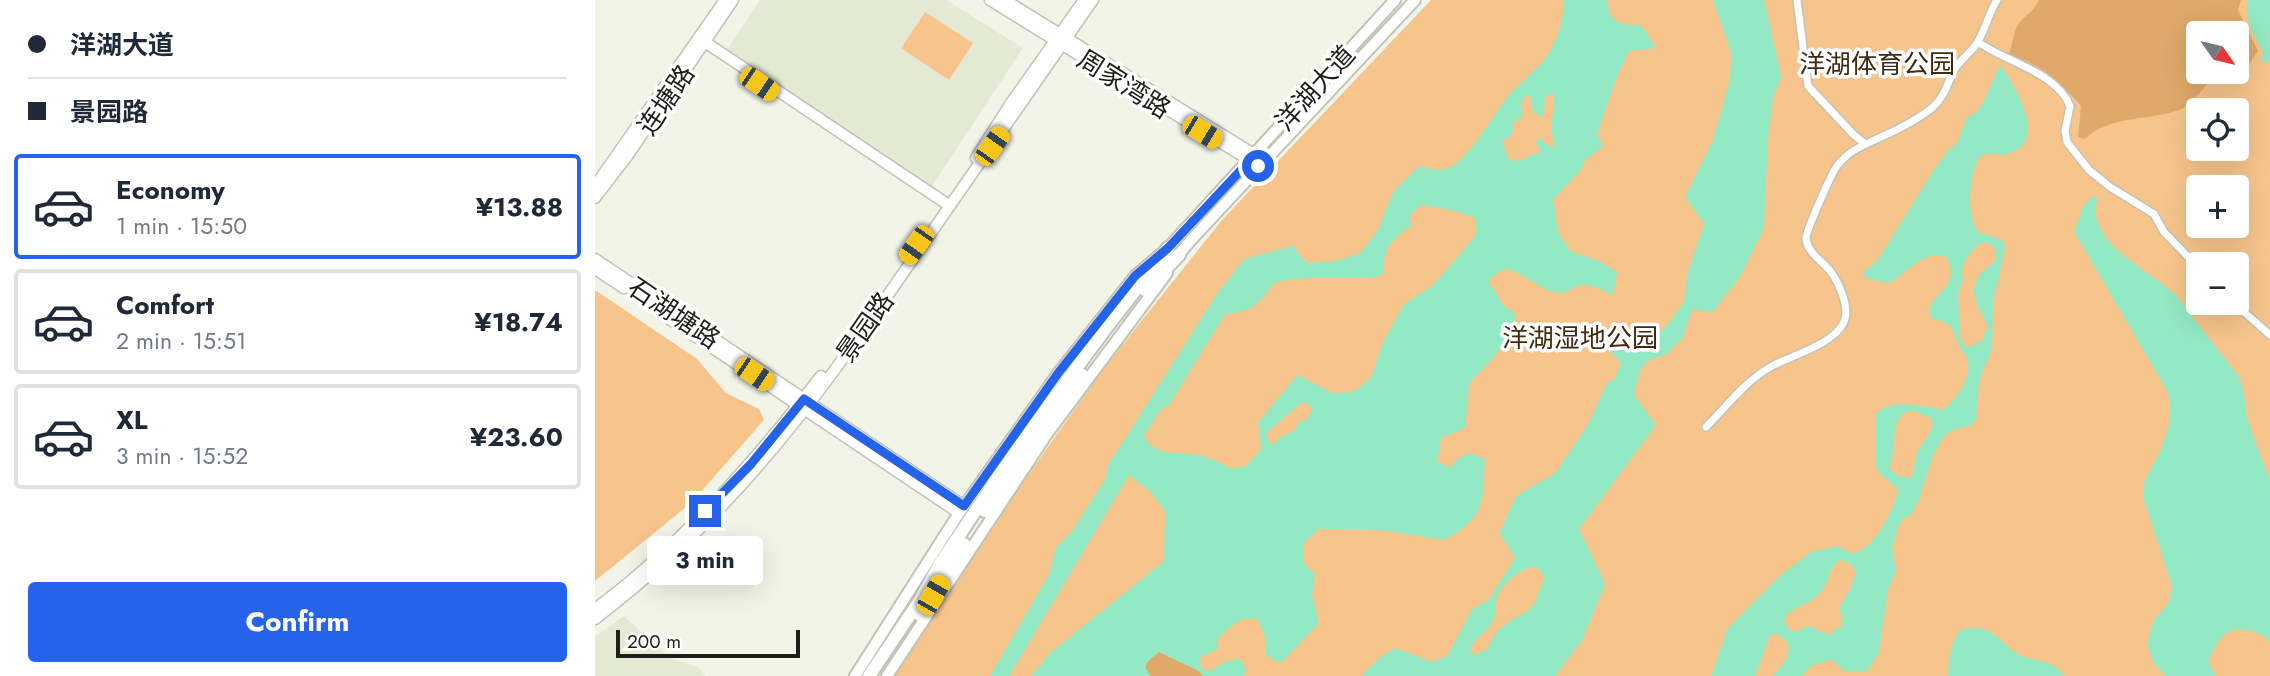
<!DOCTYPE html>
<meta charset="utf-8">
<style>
body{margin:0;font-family:Jost,"Noto Sans SC",sans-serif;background:#f6f6f7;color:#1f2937;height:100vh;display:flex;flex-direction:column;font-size:26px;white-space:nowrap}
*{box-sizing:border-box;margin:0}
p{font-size:23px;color:#747a83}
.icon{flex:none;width:38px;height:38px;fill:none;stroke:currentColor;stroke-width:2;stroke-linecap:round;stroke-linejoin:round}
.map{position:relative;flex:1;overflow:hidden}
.side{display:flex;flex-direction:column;background:#fff;width:595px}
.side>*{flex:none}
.banner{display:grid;align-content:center;height:154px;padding:0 28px;background:#fff}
.needle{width:46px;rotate:124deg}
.tools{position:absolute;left:1591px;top:21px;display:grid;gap:14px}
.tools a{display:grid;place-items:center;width:63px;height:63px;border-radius:7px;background:#fff;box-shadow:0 7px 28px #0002;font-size:35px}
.scale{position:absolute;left:21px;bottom:18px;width:184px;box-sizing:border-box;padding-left:7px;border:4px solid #1e1f1a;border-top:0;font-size:19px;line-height:24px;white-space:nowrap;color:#1e1f1a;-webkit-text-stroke:5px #fff;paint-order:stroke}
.end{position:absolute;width:32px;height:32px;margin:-16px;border:9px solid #2563eb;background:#fff;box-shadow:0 0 0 4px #fff}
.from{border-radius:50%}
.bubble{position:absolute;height:49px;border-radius:7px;background:#fff;box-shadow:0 7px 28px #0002;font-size:23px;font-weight:700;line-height:49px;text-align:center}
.car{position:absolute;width:21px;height:42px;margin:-21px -10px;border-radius:9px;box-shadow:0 0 5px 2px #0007;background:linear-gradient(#f5c518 24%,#345 0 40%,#f5c518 0 76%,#345 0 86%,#f5c518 0)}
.banner b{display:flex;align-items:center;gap:24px;height:66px;font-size:26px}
.banner b+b{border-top:2px solid #e0e1e3}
.banner i{width:18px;height:18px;background:#1f2937}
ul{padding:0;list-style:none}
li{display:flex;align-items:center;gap:21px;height:105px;margin:0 14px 10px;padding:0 14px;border:4px solid #e0e1e3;border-radius:7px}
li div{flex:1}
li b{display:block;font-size:26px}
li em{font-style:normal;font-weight:700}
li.active{border-color:#2563eb}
li>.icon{width:63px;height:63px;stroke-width:1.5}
.action{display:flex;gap:14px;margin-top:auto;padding:14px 28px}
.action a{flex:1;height:80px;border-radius:7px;background:#2563eb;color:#fff;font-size:28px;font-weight:700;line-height:80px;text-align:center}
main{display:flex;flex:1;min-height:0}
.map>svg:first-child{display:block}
</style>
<main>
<section class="side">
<div class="banner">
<b><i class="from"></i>洋湖大道</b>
<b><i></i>景园路</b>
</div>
<ul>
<li class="active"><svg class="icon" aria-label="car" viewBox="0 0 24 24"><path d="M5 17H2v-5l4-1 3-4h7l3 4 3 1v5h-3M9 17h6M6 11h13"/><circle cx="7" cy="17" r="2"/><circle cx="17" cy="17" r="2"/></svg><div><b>Economy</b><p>1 min · 15:50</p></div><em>¥13.88</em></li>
<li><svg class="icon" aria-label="car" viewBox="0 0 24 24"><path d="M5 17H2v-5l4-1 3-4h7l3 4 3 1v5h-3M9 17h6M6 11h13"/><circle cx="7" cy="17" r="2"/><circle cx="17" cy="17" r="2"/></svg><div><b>Comfort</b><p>2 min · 15:51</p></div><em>¥18.74</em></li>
<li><svg class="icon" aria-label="car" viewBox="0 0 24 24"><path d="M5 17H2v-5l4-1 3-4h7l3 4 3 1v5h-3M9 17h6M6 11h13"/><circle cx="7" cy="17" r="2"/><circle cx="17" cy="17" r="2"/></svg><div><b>XL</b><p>3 min · 15:52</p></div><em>¥23.60</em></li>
</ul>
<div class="action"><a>Confirm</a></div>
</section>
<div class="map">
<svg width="1675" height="676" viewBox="0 0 1675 676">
<rect width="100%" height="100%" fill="#f1f4e6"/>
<!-- built -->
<path fill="#e4e9d3" d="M165 0H351L428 48 335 189 131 51Z
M29 616 71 656 104 668 110 676H0V637Z"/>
<!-- green -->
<path fill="#f7c58b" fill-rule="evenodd" d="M836 0H1675V676H295L401 520 509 368 627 220ZM1603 33H1642V72H1603ZM1603 110H1642V149H1603ZM1603 187H1642V226H1603ZM1603 264H1642V303H1603Z
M330 12 378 43 354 80 306 48Z
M0 290 102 359 131 393 164 409 169 420 96 503 0 581Z"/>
<!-- forest -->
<path fill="#dea96b" d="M1444 0H1646L1643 10 1663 51 1654 64 1642 67V33H1603V72H1623C1614 81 1595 107 1584 110 1553 121 1515 115 1490 139L1483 137 1486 106C1466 83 1444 62 1413 55 1419 44 1417 32 1425 22 1432 14 1440 10 1444 0Z
M564 652 605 671 608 676H555L550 667 553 661Z"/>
<!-- water -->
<path fill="#93e9c3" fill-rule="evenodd" d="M969 0H1013C1012 24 1027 25 1046 25L1061 48 1034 51 1022 76 1002 134 1008 146 989 161 986 170 958 199 963 232 975 251 1003 261 1022 272 1018 295C995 285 990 279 968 294L951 290 923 273 911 269 903 272 893 281 908 305 921 314 915 336 898 358 874 383 870 428 846 438 842 462 855 467 863 459 874 453 890 459C887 505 891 515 850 540L785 530 723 529 708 544V563L720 574 717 596 723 618V624L685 664 671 655 670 637 662 619C643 616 636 626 623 639V649L605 657 606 669 615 671 631 661 645 659 651 669 649 676H608L604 671 564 652 553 661 550 667 555 676H436L456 652 569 561 570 511 555 492 534 475 414 676H395L454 574 461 547 477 531 510 479 513 465 623 292 649 259 698 246 711 263 741 261 765 253 782 231 798 192 824 166C836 169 844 172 855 167 875 157 899 113 914 95 928 79 947 67 957 47 965 32 968 16 969 0ZM959 93C960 106 956 118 956 130 957 138 960 140 957 148L944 138 941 141 945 152 923 161 913 159 907 141C916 137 920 133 917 123L927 118 926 105 930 96H935L938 112 948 117 951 96ZM826 205 856 210 880 218V236L837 286 809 304 788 342 776 377 758 392 737 393 702 375 663 422 666 449 651 466 635 469C625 462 616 458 604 455 584 451 558 458 549 435L566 409 574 405 630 314C660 311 662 304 680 282L709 278H778L788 274C789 246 794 242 816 226L815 215ZM707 402 716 406C717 413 712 422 704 422L699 431 687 436 676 446 671 433Z
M1118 0H1169L1186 77 1178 97 1173 137 1169 228 1145 276 1117 313 1097 309 1088 337 1072 354 1054 360 1045 370 1039 395 1061 425 984 529 1010 584 987 640 960 676H766L785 657 800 648 837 662 852 656 877 609 894 599 920 558 904 533 921 496 960 473 993 424 1012 383 1019 379 1026 363 1014 350 1024 345 1047 344 1062 335 1074 323 1089 301 1092 274 1109 224 1090 197 1118 140 1135 78 1136 53ZM935 567 944 569 949 578 940 602 931 612 913 622 902 631 891 650 882 654 875 653C876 641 885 637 892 629 896 625 899 618 901 612 896 592 918 574 935 567Z
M1652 0H1675V62L1665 61 1668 52C1658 36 1650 20 1652 0Z
M1405 65C1410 70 1414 79 1419 87 1430 108 1447 144 1412 154 1404 157 1394 150 1386 156 1374 167 1370 222 1384 232 1390 236 1400 236 1408 241L1410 249 1398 301 1397 349 1384 380 1381 420 1376 425 1355 431 1347 439 1338 455 1323 502 1316 514 1308 519 1303 526 1297 548 1301 571 1293 589 1284 652 1272 671H1249L1237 660C1224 663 1214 664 1207 676H1177C1191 662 1205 644 1179 633L1174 637 1160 676H1116L1132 629 1184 576 1216 552 1242 546 1258 554C1263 551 1269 549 1273 545 1284 535 1303 503 1302 489L1284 473 1280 464 1281 414C1296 397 1329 407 1348 410 1360 400 1376 379 1373 362 1372 356 1365 349 1363 343 1357 327 1355 321 1337 320L1334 309C1343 287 1363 288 1353 259 1334 245 1310 273 1295 283L1273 279 1269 275V271L1282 261 1336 174 1353 150 1362 143 1372 117 1380 113 1386 106ZM1391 242 1399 247 1401 259C1396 266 1386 270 1382 279 1373 295 1386 313 1393 326L1387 340 1375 347 1369 345 1365 338 1363 293 1368 278C1363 265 1376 252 1385 243ZM1317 410 1337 419C1340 433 1326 442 1321 455 1319 463 1320 471 1315 478L1303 476 1294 468C1296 461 1298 454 1299 446 1300 431 1298 415 1317 410ZM1245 560 1254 563 1261 571 1256 587 1244 608 1246 614V628H1241L1234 635 1214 626C1201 630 1195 639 1189 619 1195 609 1202 608 1212 603 1227 596 1233 581 1237 567Z
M1499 195 1502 201C1490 241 1555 272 1579 293L1644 377 1649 394 1652 420 1675 481V642C1669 635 1665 634 1656 631 1631 624 1622 640 1613 662L1621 676H1571L1558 663 1552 644 1558 621 1573 603 1577 587 1549 501 1548 484 1566 449 1574 425 1575 404 1572 391 1479 232 1488 206Z
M1382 628C1403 631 1407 646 1425 655 1440 662 1461 661 1469 676H1353C1354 659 1355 643 1366 629Z"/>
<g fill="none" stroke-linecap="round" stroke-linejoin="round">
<!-- street casing -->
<g stroke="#c0c3b6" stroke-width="10">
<path id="street" d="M1202 0 1213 86 1259 135 1269 143
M1383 42C1411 62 1461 72 1475 106L1470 131 1472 142 1494 170 1515 187 1559 214 1569 232 1603 267
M1639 303 1675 335
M1111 427C1132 406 1151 380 1177 366 1198 355 1239 344 1249 322 1255 308 1245 285 1236 272 1228 261 1213 254 1211 239 1210 233 1237 172 1242 166 1254 150 1269 145 1286 137 1302 130 1323 119 1337 108 1350 96 1351 87 1358 72 1363 61 1375 54 1382 43 1390 30 1394 13 1402 0"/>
</g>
<!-- secondary casing -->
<g stroke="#c0c3b6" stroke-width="13">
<path id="secondary" d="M395 0 664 166
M410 0 665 158
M104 38 355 206
M381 158 416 103 489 0
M0 186 130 0
M0 198 33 155 138 0
M0 259 369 506
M0 269 29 288
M67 314 364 513
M0 609C88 544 160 461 226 376
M0 619C57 575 111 526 158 472 218 404 269 330 320 256 380 171 438 85 498 0"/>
</g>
<!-- primary casing -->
<g stroke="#c0c3b6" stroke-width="14">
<path id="primary" d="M580 259 596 240 820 0
M260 676 364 513 464 372 540 276 573 248 800 0
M292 676 452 434 572 273"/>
</g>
<!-- highway casing -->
<g stroke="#c0c3b6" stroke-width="16">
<path id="highway" d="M550 290 584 255
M390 511 487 375
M325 615 369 544
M274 676 325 600 345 564 428 440 514 324 573 248"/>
</g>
<!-- street -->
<use href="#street" stroke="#fff" stroke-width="7"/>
<!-- secondary -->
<use href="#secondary" stroke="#fff" stroke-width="10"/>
<!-- primary -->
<use href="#primary" stroke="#fff" stroke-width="10"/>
<!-- highway -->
<use href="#highway" stroke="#fff" stroke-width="12"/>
</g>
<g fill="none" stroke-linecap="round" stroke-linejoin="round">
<!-- route -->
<path stroke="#2563eb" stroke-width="9" d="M110 511 156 464 209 399 369 506 464 372 540 276 573 248 660 155 669 161 663 166"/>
</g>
<g text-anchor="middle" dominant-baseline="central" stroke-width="7" stroke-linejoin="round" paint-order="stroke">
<!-- park labels -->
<g font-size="26" fill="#412b10" stroke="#fff">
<text x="1282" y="64">洋湖体育公园</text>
<text x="985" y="338">洋湖湿地公园</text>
</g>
<!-- street labels -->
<g font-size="26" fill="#1e1f1a" stroke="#fff">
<text transform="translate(529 84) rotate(32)">周家湾路</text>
<text transform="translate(720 88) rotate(-48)">洋湖大道</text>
<text transform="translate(71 100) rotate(-56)">连塘路</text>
<text transform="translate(79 313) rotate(34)">石湖塘路</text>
<text transform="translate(270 327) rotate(-55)">景园路</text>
</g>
</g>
</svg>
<div class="tools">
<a><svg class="needle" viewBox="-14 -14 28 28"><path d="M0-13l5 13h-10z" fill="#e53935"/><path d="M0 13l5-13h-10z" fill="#747a83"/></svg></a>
<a><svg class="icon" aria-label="locate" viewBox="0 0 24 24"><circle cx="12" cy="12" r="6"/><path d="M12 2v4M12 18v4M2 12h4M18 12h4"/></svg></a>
<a>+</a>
<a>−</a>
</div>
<div class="scale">200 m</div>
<i class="end from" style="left:663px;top:166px"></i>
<i class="end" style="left:110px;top:511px"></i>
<div class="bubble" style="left:52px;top:536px;width:116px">3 min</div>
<i class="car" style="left:164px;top:84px;rotate:124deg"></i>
<i class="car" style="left:607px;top:132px;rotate:121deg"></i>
<i class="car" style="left:397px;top:146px;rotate:35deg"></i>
<i class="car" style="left:321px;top:245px;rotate:215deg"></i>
<i class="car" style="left:159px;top:374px;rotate:124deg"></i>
<i class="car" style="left:338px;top:595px;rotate:30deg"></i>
</div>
</main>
